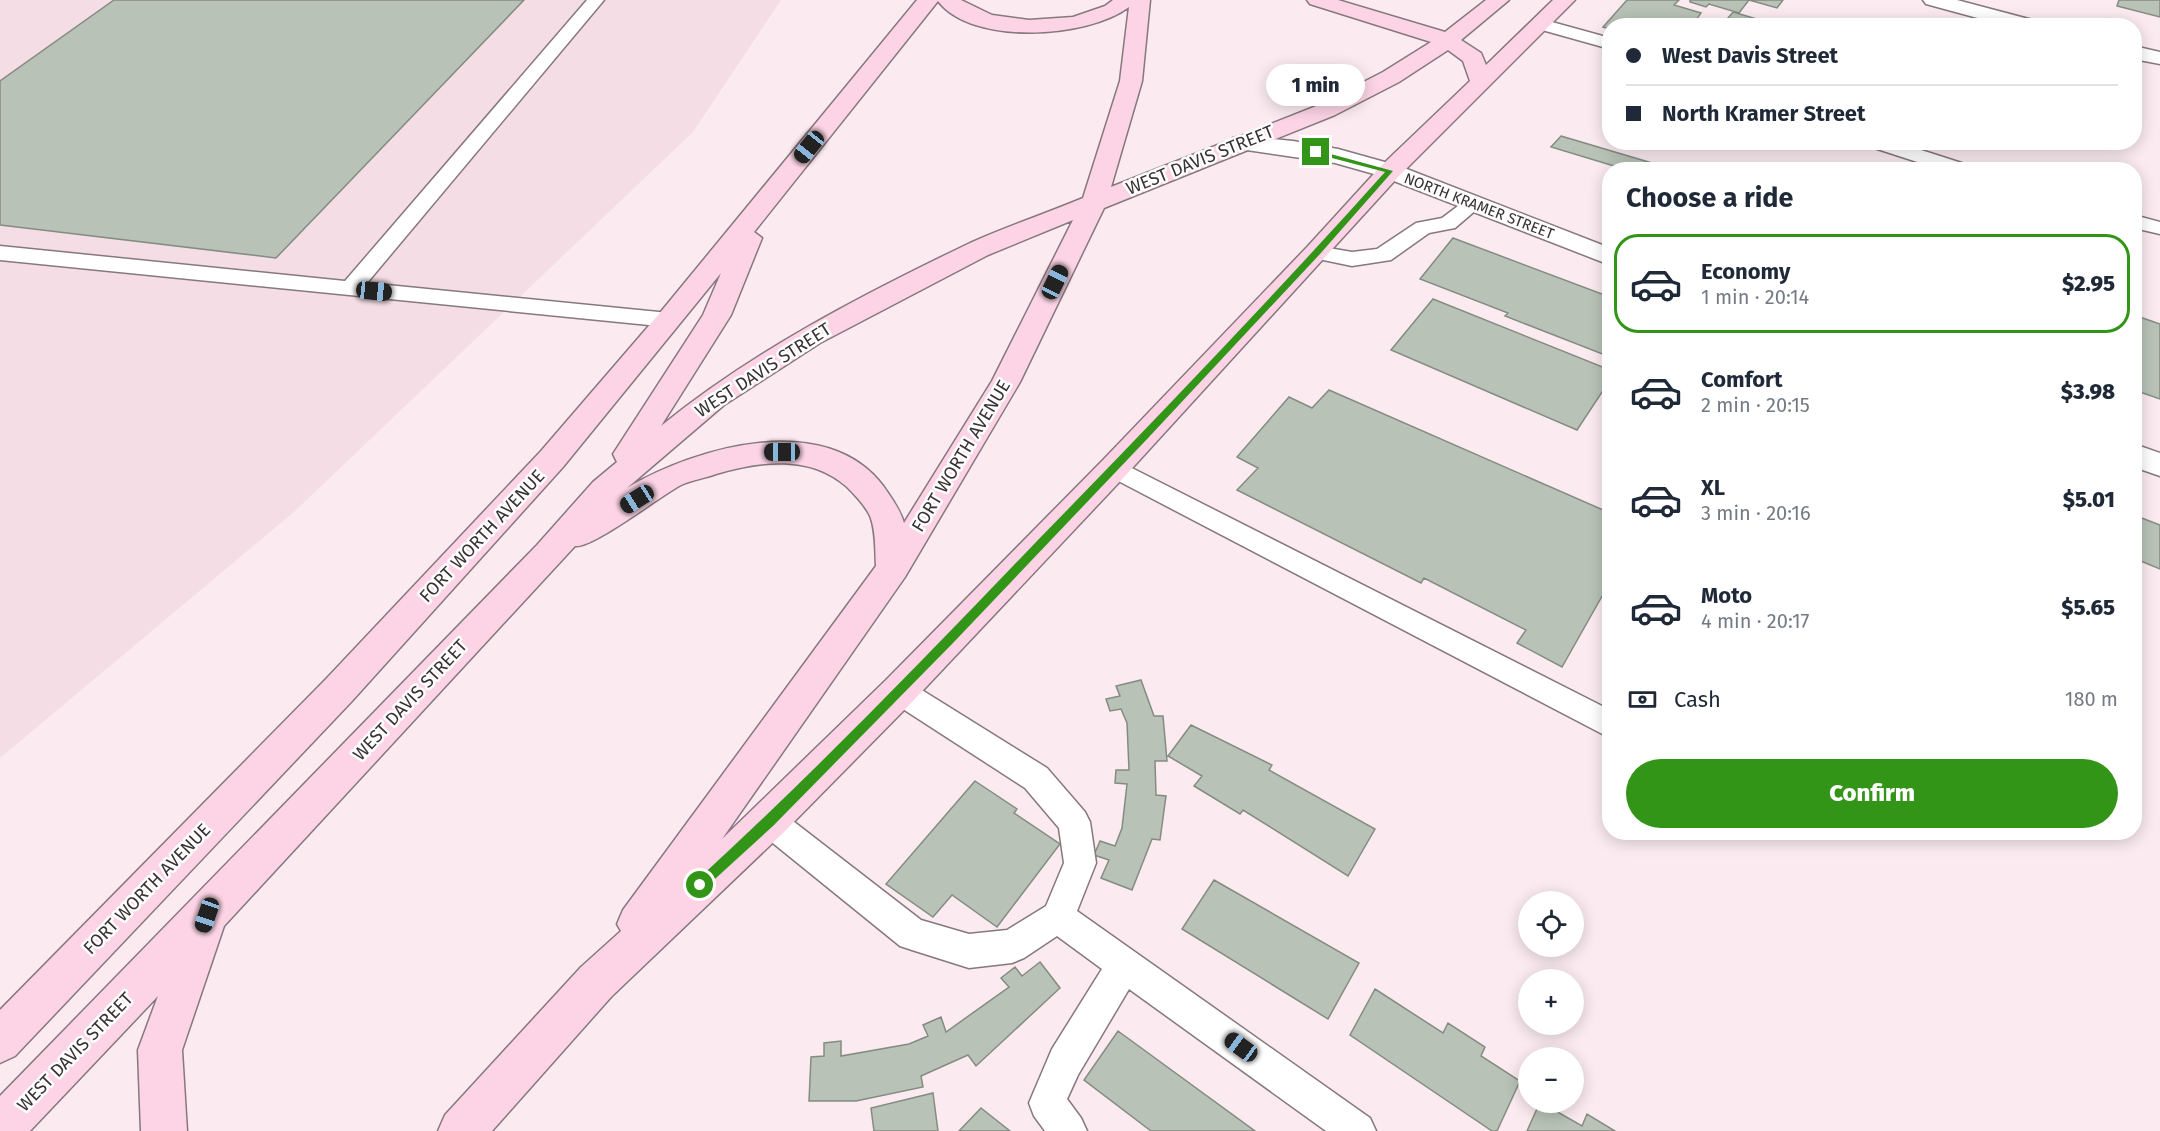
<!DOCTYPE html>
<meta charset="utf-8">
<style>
body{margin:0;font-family:"Fira Sans",sans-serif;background:#f6f6f7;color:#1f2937;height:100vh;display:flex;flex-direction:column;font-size:22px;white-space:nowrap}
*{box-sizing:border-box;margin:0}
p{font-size:20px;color:#747a83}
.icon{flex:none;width:33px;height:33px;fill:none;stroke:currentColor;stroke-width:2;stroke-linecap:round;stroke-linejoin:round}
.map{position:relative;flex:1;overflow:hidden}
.panel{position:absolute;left:1602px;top:162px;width:540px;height:678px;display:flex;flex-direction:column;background:#fff;border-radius:24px;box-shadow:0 3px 15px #0003}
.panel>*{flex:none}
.guide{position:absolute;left:1602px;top:18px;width:540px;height:132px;border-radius:24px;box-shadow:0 3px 15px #0003;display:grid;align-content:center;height:132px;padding:0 24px;background:#fff}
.controls{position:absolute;left:1518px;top:891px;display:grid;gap:12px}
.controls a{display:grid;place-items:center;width:66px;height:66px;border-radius:50%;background:#fff;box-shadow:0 3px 15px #0003;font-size:30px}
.end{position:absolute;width:27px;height:27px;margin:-14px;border:8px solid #329518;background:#fff;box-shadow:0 0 0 3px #fff}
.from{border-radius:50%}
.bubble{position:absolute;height:42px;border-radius:21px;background:#fff;box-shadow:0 3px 15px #0003;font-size:20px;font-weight:800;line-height:42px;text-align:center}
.car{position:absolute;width:18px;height:36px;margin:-18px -9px;border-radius:8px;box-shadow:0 0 4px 2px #0007;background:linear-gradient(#222 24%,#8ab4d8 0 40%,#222 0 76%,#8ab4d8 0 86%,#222 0)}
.guide b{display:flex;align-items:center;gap:21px;height:57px;font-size:22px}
.guide b+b{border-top:2px solid #e0e1e3}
.guide i{width:15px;height:15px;background:#1f2937}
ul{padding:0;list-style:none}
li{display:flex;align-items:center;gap:18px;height:99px;margin:0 12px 9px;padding:0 12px;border:3px solid transparent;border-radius:24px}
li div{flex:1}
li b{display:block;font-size:22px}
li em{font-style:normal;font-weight:800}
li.active{border-color:#329518}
li>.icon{width:54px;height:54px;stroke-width:1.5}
h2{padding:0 24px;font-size:27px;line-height:72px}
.pay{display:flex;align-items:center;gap:15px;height:66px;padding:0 24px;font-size:22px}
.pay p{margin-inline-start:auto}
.primary-button{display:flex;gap:12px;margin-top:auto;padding:12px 24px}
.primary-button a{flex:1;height:69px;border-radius:36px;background:#329518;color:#fff;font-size:24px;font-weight:800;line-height:69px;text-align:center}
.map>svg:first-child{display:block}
</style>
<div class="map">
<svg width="2160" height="1131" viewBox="0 0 2160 1131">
<rect width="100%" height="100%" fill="#fbebf0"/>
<!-- built -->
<path fill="#f5dde5" d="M0 0H781L693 132 294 512 0 758Z"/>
<!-- building -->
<path fill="#b8c2b6" stroke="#848c82" stroke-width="1.5" d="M114 0H524L276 258 0 225V81Z
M1627 0H1679L1674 5 1701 13 1694 23 1683 20 1680 24 1685 26H1610V29L1603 27Z
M1690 0H1783L1777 8 1749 0 1739 13 1709 4 1706 7 1690 2Z
M2119 0H2160V17L2117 6Z
M1733 12 1760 20 1757 26H1706L1710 21 1723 24Z
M1561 136 1662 166 1659 170H1611L1614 166 1551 147Z
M1453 238 1610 297V357L1505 316 1508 313 1420 279Z
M1433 299 1610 370V380L1577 430 1391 350Z
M2134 315 2160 324V399L2137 391 2141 375 2134 373Z
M1329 390 1610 513V582L1562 667 1517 643 1526 630 1424 578 1421 583 1237 490 1258 468 1237 457 1289 397 1312 408Z
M2134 515 2160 525V569L2136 559 2141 540 2134 537Z
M1141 680 1154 716H1163L1167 761H1155L1156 795 1166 796 1160 840 1152 839 1132 890 1101 878 1109 860 1094 855 1100 841 1115 846 1122 828 1127 784 1115 783 1116 770H1129L1127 723 1121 709 1110 711 1106 699 1120 696 1116 686Z
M1191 725 1272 765 1269 770 1375 829 1348 876 1243 810 1240 814 1194 786 1202 776 1168 756Z
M975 781 1017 809 1014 813 1060 844 997 927 952 895 933 917 886 884Z
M1214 880 1359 963 1328 1019 1182 929Z
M1040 962 1060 988 976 1066 968 1055 921 1076 923 1087 856 1101H809L811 1057 824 1056V1043L841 1041V1056L909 1044 928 1036 923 1025 941 1017 946 1032 1009 987 1001 978 1015 967 1022 976Z
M1375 989 1443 1033 1448 1023 1485 1047 1481 1056 1520 1081 1497 1131H1492L1350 1035Z
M1118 1031 1255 1131H1151L1084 1080Z
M933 1093 938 1131H874L871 1108Z
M1540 1102 1582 1126 1587 1114 1615 1131H1527Z
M981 1108 1010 1131H959Z"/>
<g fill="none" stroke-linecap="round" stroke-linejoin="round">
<!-- service casing -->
<g stroke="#86787d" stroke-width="3">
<path id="service" d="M587 0H604L367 283 669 313 677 315 680 320 677 325 669 327 0 260V246L345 281Z
M1541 19 1610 38V49L1535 28 1532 24 1535 20Z
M1866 142H1896L1971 166 1974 170H1942L1868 146Z
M1473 198 1480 200 1483 204 1455 228 1429 233 1391 260 1352 266 1309 257 1306 252 1309 247 1317 246 1352 252 1377 249 1416 223 1442 218 1466 200Z
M2134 215 2160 222V234L2134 228Z
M1114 459 1610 710V738L1105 474 1101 468 1105 462Z
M899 679 909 682 1047 768 1085 812 1090 822 1096 863 1077 911 1370 1118 1376 1131H1326L1129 989 1078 1075 1067 1099 1081 1118 1087 1131H1045L1034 1116 1029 1103 1052 1049 1102 969 1057 936 1024 958 1012 963 969 968 912 950 900 946 758 831 753 821 758 811 769 807 780 811 921 920 969 934 1007 930 1046 906 1064 863 1059 828 1025 788 889 700 884 691 889 682Z"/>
</g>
<!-- minor casing -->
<g stroke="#86787d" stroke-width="3">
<path id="minor" d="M1923 0H1957L2040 22 2043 26H2007L1926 4Z
M2134 46 2160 52V64L2134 59Z
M1241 136 1293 141 1338 149 1399 166 1610 248V265L1381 176 1335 163 1233 148 1229 143 1233 138Z
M2134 444 2160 453V476L2134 467Z"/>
</g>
<!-- secondary casing -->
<g stroke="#86787d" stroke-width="3">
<path id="secondary" d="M917 0H961L992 15 1029 20 1073 17 1105 6 1113 0H1150L1142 81 1111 187 1319 105 1383 72 1431 42 1310 4 1307 0H1338L1445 32 1486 0H1509L1461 40 1481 53 1486 65 1553 0H1575L1399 176 1125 476 912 702 783 833 611 997 492 1131H438L445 1115 581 967 621 931 617 924 623 910 876 566C875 550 876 530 870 516 865 505 855 495 847 487 810 454 760 461 716 474 705 478 692 480 681 485 660 496 592 549 575 546L224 926 182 1050 187 1131H141L138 1050 158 996 30 1131H0V1096L537 545 593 482 617 462 613 454 703 315 721 273 563 467 352 701 15 1056 0 1063V1010L326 679 541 451 659 314ZM938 1C972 46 1088 38 1129 7L1120 81 1083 198C1045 214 1005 227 968 244 862 295 753 351 661 426L731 315 762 238 754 232ZM1448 50 1463 61 1470 81 1381 166 1308 246 1103 460 886 680 722 839 905 577 1020 382 1104 208 1335 115 1399 82ZM1073 220 992 381 904 523C900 509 892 499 884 487 827 409 695 447 627 488L724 405 820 343 988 255Z"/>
</g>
<!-- service -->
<use href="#service" fill="#fff" fill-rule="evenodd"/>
<!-- minor -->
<use href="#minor" fill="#fff" fill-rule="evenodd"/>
<!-- secondary -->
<use href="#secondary" fill="#fcd4e5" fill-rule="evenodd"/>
</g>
<!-- route -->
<path fill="#329518" d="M1316 150 1393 171 1320 254 1149 437 953 643 774 825 704 889H696V881C814 773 926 657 1037 541 1155 420 1272 298 1385 172L1313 153Z"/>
<g text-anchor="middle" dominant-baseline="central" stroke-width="5" stroke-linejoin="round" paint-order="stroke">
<!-- far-street labels -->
<g font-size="15" fill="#373133" stroke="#fdfdfd">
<text transform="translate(1479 206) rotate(21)">NORTH KRAMER STREET</text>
</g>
<!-- street labels -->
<g font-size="18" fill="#373133" stroke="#fdfdfd">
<text transform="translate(1200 160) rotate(-22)">WEST DAVIS STREET</text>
<text transform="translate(763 370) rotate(-33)">WEST DAVIS STREET</text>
<text transform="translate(961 456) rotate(-59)">FORT WORTH AVENUE</text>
<text transform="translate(482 536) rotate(-47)">FORT WORTH AVENUE</text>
<text transform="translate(410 700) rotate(-47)">WEST DAVIS STREET</text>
<text transform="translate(147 889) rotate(-46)">FORT WORTH AVENUE</text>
<text transform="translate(75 1052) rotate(-46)">WEST DAVIS STREET</text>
</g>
</g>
</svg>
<div class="controls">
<a><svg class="icon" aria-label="locate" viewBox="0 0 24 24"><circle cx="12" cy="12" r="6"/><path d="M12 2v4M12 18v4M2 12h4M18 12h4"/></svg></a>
<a>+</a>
<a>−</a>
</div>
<i class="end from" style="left:700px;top:885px"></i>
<i class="end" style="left:1316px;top:152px"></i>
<div class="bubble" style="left:1266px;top:64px;width:99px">1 min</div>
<i class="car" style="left:809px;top:147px;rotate:219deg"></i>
<i class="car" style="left:1055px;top:282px;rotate:26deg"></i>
<i class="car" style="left:374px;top:291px;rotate:96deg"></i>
<i class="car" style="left:782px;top:452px;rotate:270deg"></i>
<i class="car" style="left:637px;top:499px;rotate:238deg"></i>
<i class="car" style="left:207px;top:915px;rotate:199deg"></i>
<i class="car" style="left:1241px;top:1047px;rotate:306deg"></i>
<div class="guide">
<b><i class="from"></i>West Davis Street</b>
<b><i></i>North Kramer Street</b>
</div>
<section class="panel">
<h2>Choose a ride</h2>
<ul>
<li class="active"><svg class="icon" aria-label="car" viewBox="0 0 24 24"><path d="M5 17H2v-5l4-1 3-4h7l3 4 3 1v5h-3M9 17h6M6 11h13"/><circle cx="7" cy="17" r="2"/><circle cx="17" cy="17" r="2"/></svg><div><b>Economy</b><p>1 min · 20:14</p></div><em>$2.95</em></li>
<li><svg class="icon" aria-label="car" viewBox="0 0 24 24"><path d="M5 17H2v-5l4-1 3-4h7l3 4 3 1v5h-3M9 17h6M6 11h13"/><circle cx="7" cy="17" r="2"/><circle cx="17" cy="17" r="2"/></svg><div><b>Comfort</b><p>2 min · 20:15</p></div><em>$3.98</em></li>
<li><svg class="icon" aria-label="car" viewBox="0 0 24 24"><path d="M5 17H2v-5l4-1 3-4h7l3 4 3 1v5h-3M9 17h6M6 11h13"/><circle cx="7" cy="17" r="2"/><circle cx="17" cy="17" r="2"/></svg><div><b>XL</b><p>3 min · 20:16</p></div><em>$5.01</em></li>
<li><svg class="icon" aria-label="car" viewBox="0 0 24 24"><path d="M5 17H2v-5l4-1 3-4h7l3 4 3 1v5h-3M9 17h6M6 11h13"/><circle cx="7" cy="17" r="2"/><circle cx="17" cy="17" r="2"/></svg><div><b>Moto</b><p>4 min · 20:17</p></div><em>$5.65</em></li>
</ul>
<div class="pay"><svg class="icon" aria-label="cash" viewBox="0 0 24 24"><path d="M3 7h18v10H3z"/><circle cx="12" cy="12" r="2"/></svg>Cash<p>180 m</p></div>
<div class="primary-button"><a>Confirm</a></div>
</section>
</div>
